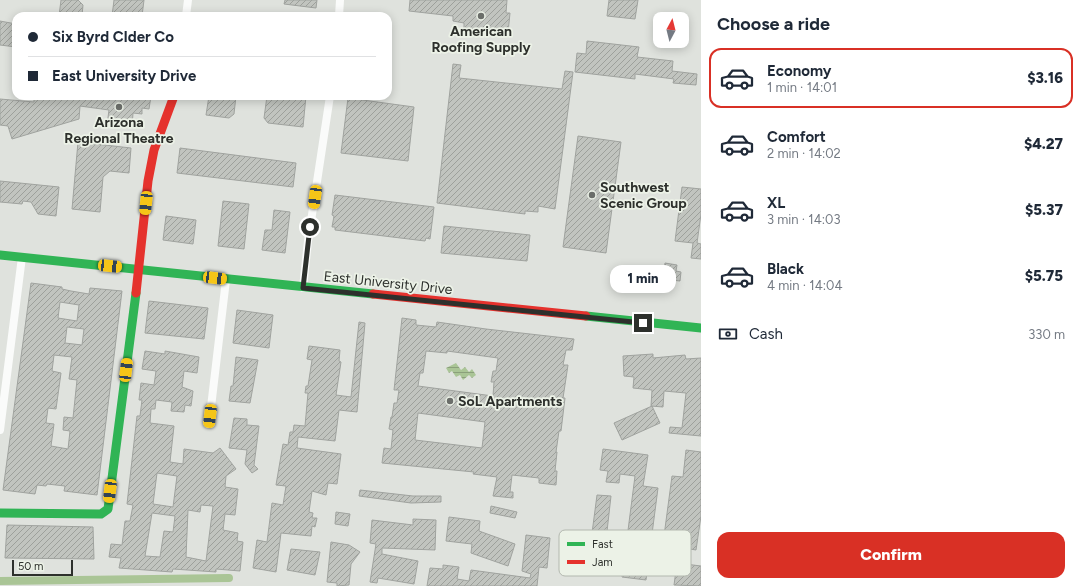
<!DOCTYPE html>
<meta charset="utf-8">
<style>
body{margin:0;font-family:Figtree,sans-serif;background:#f2f2f3;color:#1f2937;height:100vh;display:flex;flex-direction:column;font-size:15px;white-space:nowrap}
*{box-sizing:border-box;margin:0}
p{font-size:13px;color:#747a83}
.icon{flex:none;width:22px;height:22px;fill:none;stroke:currentColor;stroke-width:2;stroke-linecap:round;stroke-linejoin:round}
.map{position:relative;flex:1;overflow:hidden}
.drawer{display:flex;flex-direction:column;background:#fff;width:380px}
.drawer>*{flex:none}
.banner{position:absolute;left:12px;top:12px;width:380px;height:88px;border-radius:12px;box-shadow:0 2px 10px #0003;display:grid;align-content:center;height:88px;padding:0 16px;background:#fff}
.needle{width:26px;rotate:7deg}
.fabs{position:absolute;left:653px;top:12px;display:grid;gap:8px}
.fabs a{display:grid;place-items:center;width:36px;height:36px;border-radius:8px;background:#fff;box-shadow:0 2px 10px #0003;font-size:20px}
.scale{position:absolute;left:12px;bottom:10px;width:61px;box-sizing:border-box;padding-left:4px;border:2px solid #2d302c;border-top:0;font-size:11px;line-height:14px;white-space:nowrap;color:#2d302c;-webkit-text-stroke:3px #ecf2e7;paint-order:stroke}
.end{position:absolute;width:18px;height:18px;margin:-9px;border:5px solid #2d302c;background:#fff;box-shadow:0 0 0 2px #fff}
.from{border-radius:50%}
.bubble{position:absolute;height:28px;border-radius:12px;background:#fff;box-shadow:0 2px 10px #0003;font-size:13px;font-weight:800;line-height:28px;text-align:center}
.car{position:absolute;width:12px;height:24px;margin:-12px -6px;border-radius:5px;box-shadow:0 0 3px 1px #0007;background:linear-gradient(#f5c518 24%,#345 0 40%,#f5c518 0 76%,#345 0 86%,#f5c518 0)}
.banner b{display:flex;align-items:center;gap:14px;height:38px;font-size:15px}
.banner b+b{border-top:1px solid #e0e1e3}
.banner i{width:10px;height:10px;background:#1f2937}
ul{padding:0;list-style:none}
li{display:flex;align-items:center;gap:12px;height:60px;margin:0 8px 6px;padding:0 8px;border:2px solid transparent;border-radius:12px}
li div{flex:1}
li b{display:block;font-size:15px}
li em{font-style:normal;font-weight:800}
li.current{border-color:#d93025}
li>.icon{width:36px;height:36px;stroke-width:1.5}
h2{padding:0 16px;font-size:18px;line-height:48px}
.pay{display:flex;align-items:center;gap:10px;height:44px;padding:0 16px;font-size:15px}
.pay p{margin-inline-start:auto}
.primary-button{display:flex;gap:8px;margin-top:auto;padding:8px 16px}
.primary-button a{flex:1;height:46px;border-radius:12px;background:#d93025;color:#fff;font-size:16px;font-weight:800;line-height:46px;text-align:center}
main{display:flex;flex:1;min-height:0}
.map>svg:first-child{display:block}
</style>
<main>
<div class="map">
<svg width="701" height="586" viewBox="0 0 701 586">
<defs>
<pattern id="water-rules" width="6" height="5" patternUnits="userSpaceOnUse"><rect width="6" height="5" fill="#aac596"/><path d="M0 2.5h6" fill="none" stroke="#8ba07b"/></pattern>
<pattern id="building-hatch" width="6" height="6" patternUnits="userSpaceOnUse"><rect width="6" height="6" fill="#c1c4bf"/><path d="M-1 1l2-2M0 6l6-6M5 7l2-2" fill="none" stroke="#9da09b"/></pattern>
</defs>
<rect width="100%" height="100%" fill="#dfe2dd"/>
<!-- water -->
<path fill="url(#water-rules)" d="M456 363 461 370 465 367 469 372 472 369 476 375 472 378 469 375 463 380 460 375 456 377 452 371 449 373 446 368Z"/>
<g fill="none" stroke-linecap="round" stroke-linejoin="round">
<!-- canal -->
<path stroke="#aac596" stroke-width="8" d="M0 581 229 578"/>
</g>
<!-- building -->
<path fill="url(#building-hatch)" stroke="#a0a39f" fill-rule="evenodd" d="M61 0H78L83 5 82 16H59Z
M114 0H144L142 16H112Z
M285 0H317L316 8 284 4Z
M410 0H507L506 13H510L508 33 464 28V23L453 21V16L409 11Z
M609 0H638L635 19 607 16Z
M0 21 16 24V47L0 45Z
M587 41 639 47 637 57 673 61 672 71 697 74 696 85 673 83 674 79 635 74V79L575 72 577 53 586 54Z
M453 64 461 65 459 78 562 89 565 71 573 72 555 209 538 206V212L525 211V214L437 203Z
M34 96H151L149 109 142 108V114L133 113 132 127 107 125 109 110 80 106 79 119 12 139 8 126 0 125V99L34 102Z
M209 96H236L234 114 229 118 206 115Z
M267 96H306L303 127 268 123 264 118Z
M348 98 414 107 408 161 341 153Z
M578 136 621 142 606 253 563 247Z
M78 142 131 148 129 173 110 171 103 177 100 212 72 209Z
M180 148 296 163 293 187 177 173Z
M0 181 59 187 56 216 38 214 31 202 23 201 22 204 0 202Z
M682 187 701 189V214L697 243 701 244V259L691 258 693 243 675 241Z
M335 195 434 207 430 239 426 238 425 241 335 230V227H332L334 216 332 215Z
M223 201 249 204 244 249 218 246Z
M274 210 290 212 285 253 262 250 265 230H272Z
M166 216 196 220 193 244 163 240Z
M444 226 530 235 527 261 441 253Z
M665 263 677 265 676 271 681 272 680 281 663 279Z
M31 283 62 287V289L71 291 89 294 90 288 122 291 97 495 64 491 65 486 47 484 46 486 37 485 35 494 3 490ZM60 302 79 305 77 321 58 318ZM67 327 84 329 82 345 65 343ZM54 355 72 357 69 379 77 380 73 418 64 417 63 430 70 431 68 449 51 446 54 424 46 423 48 408 56 409 61 373 52 371Z
M149 301 208 308 204 339 145 333Z
M237 310 273 315 269 348 233 343Z
M402 318 416 320V325L436 327 437 322 486 329 574 339 572 350H566L563 365H568L563 398H565L561 431H559L556 452H557L555 471H557L556 485 539 483V478L512 475 510 492H513V498L493 496 497 477 473 474 474 472 382 463 384 448 391 449 393 430 389 429 391 417H392L394 403H397L399 390H394ZM426 351 447 353V351L498 358 496 371H493L491 382H494L493 396 418 386 420 373H423ZM418 413 485 422 482 448 415 440Z
M359 322 365 323 357 412 339 410 335 441 298 437 297 448 341 454 337 484 328 483 326 495 312 491 309 512 313 513 312 518H317L315 527 312 526 311 536 281 533 276 572 253 568 257 540 267 542 272 503 283 505 286 486 276 485 283 444 288 445 290 432H293L294 425 305 426 308 393H305L306 386H308L312 360 307 359 309 346 340 350 339 361 341 362 336 395 351 397Z
M145 351 165 354V351L199 357 197 373 184 371 182 387 193 391 191 406 185 405 184 412 171 411 172 402 156 400 155 409H151L150 423 174 426 170 462 183 464 184 449 213 453 220 448 236 469 226 476 225 487 238 489 235 515 225 514 223 530 238 533 237 541 243 542 240 571 216 569V572L173 569 172 572 119 568 121 558 109 557 111 544 122 545 125 521H130L133 505 127 504 137 416H140L142 400H139L141 383 154 385 156 371 142 369ZM157 473 177 476 173 507 153 504ZM201 505 213 506 206 561 186 557 188 510 200 512ZM152 513 175 516 173 532 164 531 160 557 145 556Z
M653 354V358L685 355 686 359 701 358V436L669 433 670 427 682 428 686 393 664 391 663 407 651 406 652 390 633 388 634 377 624 376 623 356Z
M236 357 258 360 250 403 229 401 231 386H233Z
M652 406 660 423 622 440 614 423Z
M234 418 247 419V425L259 426 254 465 258 469 252 473 245 464 247 450 229 448Z
M603 449 648 455 643 486 658 488 646 580 622 577 635 476 620 474 619 483 606 482 608 471 600 470Z
M686 450 701 452V516L696 550 690 549 691 539 664 536 672 476 683 477Z
M360 490 413 496H441V502L411 503 359 496Z
M597 495 611 496 604 558 589 556Z
M491 506 517 512 515 518 490 513Z
M336 512 350 514 348 526 335 524Z
M449 517 480 521 479 531 515 544 508 566 471 553 472 544 446 541Z
M413 519 436 520 435 550 382 548V554L418 561 414 584 378 578 377 583 370 582 376 544 370 543 372 520 413 525Z
M7 525 93 527 94 559 5 558Z
M526 535 550 538 547 568 539 567 537 586H427L430 568 443 569V565L459 567 457 579 469 581 471 570 530 578 531 574 522 571Z
M331 542 349 545 360 552 351 564 349 585 337 586V583L327 582Z
M291 549 320 552 315 575 287 570Z
M677 563 701 566V586L674 585Z"/>
<g fill="none" stroke-linecap="round" stroke-linejoin="round">
<!-- street -->
<path stroke="#fafbfa" stroke-width="8" d="M186 16 188 0
M339 16 340 0
M303 288 308 241 330 96
M209 424 226 280
M0 430 22 257"/>
<!-- fast -->
<path stroke="#30b455" stroke-width="9" d="M0 255 373 294
M586 316 701 328
M0 513 101 514 108 509 136 293"/>
<!-- jam -->
<path stroke="#e5322d" stroke-width="9" d="M136 293 148 181 154 150 174 96
M373 294 586 316"/>
</g>
<g fill="none" stroke-linecap="round" stroke-linejoin="round">
<!-- route -->
<path stroke="#2d302c" stroke-width="5" d="M310 227 303 288 643 323"/>
</g>
<!-- markers -->
<g fill="#6b6e6a" stroke="#ecf2e7" stroke-width="1.5">
<circle cx="481" cy="16" r="4"/>
<circle cx="119" cy="107" r="4"/>
<circle cx="592" cy="195" r="4"/>
<circle cx="450" cy="401" r="4"/>
</g>
<g text-anchor="middle" dominant-baseline="central" stroke-width="3.5" stroke-linejoin="round" paint-order="stroke">
<!-- poi labels -->
<g font-size="14" font-weight="bold" fill="#2d302c" stroke="#ecf2e7">
<text x="481" y="31">American<tspan x="481" dy="16">Roofing Supply</tspan></text>
<text x="119" y="122">Arizona<tspan x="119" dy="16">Regional Theatre</tspan></text>
<text x="600" y="187" text-anchor="start">Southwest<tspan x="600" dy="16">Scenic Group</tspan></text>
<text x="458" y="401" text-anchor="start">SoL Apartments</text>
</g>
<!-- street labels -->
<g font-size="14" fill="#2d302c" stroke="#ecf2e7">
<text transform="translate(388 283) rotate(6)">East University Drive</text>
</g>
</g>
<!-- legend -->
<rect x="559" y="530" width="132" height="46" rx="6" fill="#ecf2e7" stroke="#b3b8af" stroke-width="1"/>
<rect x="567" y="542" width="18" height="4" fill="#30b455"/>
<rect x="567" y="560" width="18" height="4" fill="#e5322d"/>
<g font-size="11" fill="#2d302c">
<text x="592" y="548">Fast</text>
<text x="592" y="566">Jam</text>
</g>
</svg>
<div class="fabs">
<a><svg class="needle" viewBox="-14 -14 28 28"><path d="M0-13l5 13h-10z" fill="#e53935"/><path d="M0 13l5-13h-10z" fill="#747a83"/></svg></a>
</div>
<div class="scale">50 m</div>
<i class="end from" style="left:310px;top:227px"></i>
<i class="end" style="left:643px;top:323px"></i>
<div class="bubble" style="left:610px;top:265px;width:66px">1 min</div>
<i class="car" style="left:315px;top:197px;rotate:188deg"></i>
<i class="car" style="left:146px;top:203px;rotate:186deg"></i>
<i class="car" style="left:110px;top:266px;rotate:96deg"></i>
<i class="car" style="left:215px;top:278px;rotate:97deg"></i>
<i class="car" style="left:126px;top:370px;rotate:7deg"></i>
<i class="car" style="left:210px;top:416px;rotate:187deg"></i>
<i class="car" style="left:110px;top:491px;rotate:187deg"></i>
<div class="banner">
<b><i class="from"></i>Six Byrd CIder Co</b>
<b><i></i>East University Drive</b>
</div>
</div>
<section class="drawer">
<h2>Choose a ride</h2>
<ul>
<li class="current"><svg class="icon" aria-label="car" viewBox="0 0 24 24"><path d="M5 17H2v-5l4-1 3-4h7l3 4 3 1v5h-3M9 17h6M6 11h13"/><circle cx="7" cy="17" r="2"/><circle cx="17" cy="17" r="2"/></svg><div><b>Economy</b><p>1 min · 14:01</p></div><em>$3.16</em></li>
<li><svg class="icon" aria-label="car" viewBox="0 0 24 24"><path d="M5 17H2v-5l4-1 3-4h7l3 4 3 1v5h-3M9 17h6M6 11h13"/><circle cx="7" cy="17" r="2"/><circle cx="17" cy="17" r="2"/></svg><div><b>Comfort</b><p>2 min · 14:02</p></div><em>$4.27</em></li>
<li><svg class="icon" aria-label="car" viewBox="0 0 24 24"><path d="M5 17H2v-5l4-1 3-4h7l3 4 3 1v5h-3M9 17h6M6 11h13"/><circle cx="7" cy="17" r="2"/><circle cx="17" cy="17" r="2"/></svg><div><b>XL</b><p>3 min · 14:03</p></div><em>$5.37</em></li>
<li><svg class="icon" aria-label="car" viewBox="0 0 24 24"><path d="M5 17H2v-5l4-1 3-4h7l3 4 3 1v5h-3M9 17h6M6 11h13"/><circle cx="7" cy="17" r="2"/><circle cx="17" cy="17" r="2"/></svg><div><b>Black</b><p>4 min · 14:04</p></div><em>$5.75</em></li>
</ul>
<div class="pay"><svg class="icon" aria-label="cash" viewBox="0 0 24 24"><path d="M3 7h18v10H3z"/><circle cx="12" cy="12" r="2"/></svg>Cash<p>330 m</p></div>
<div class="primary-button"><a>Confirm</a></div>
</section>
</main>
